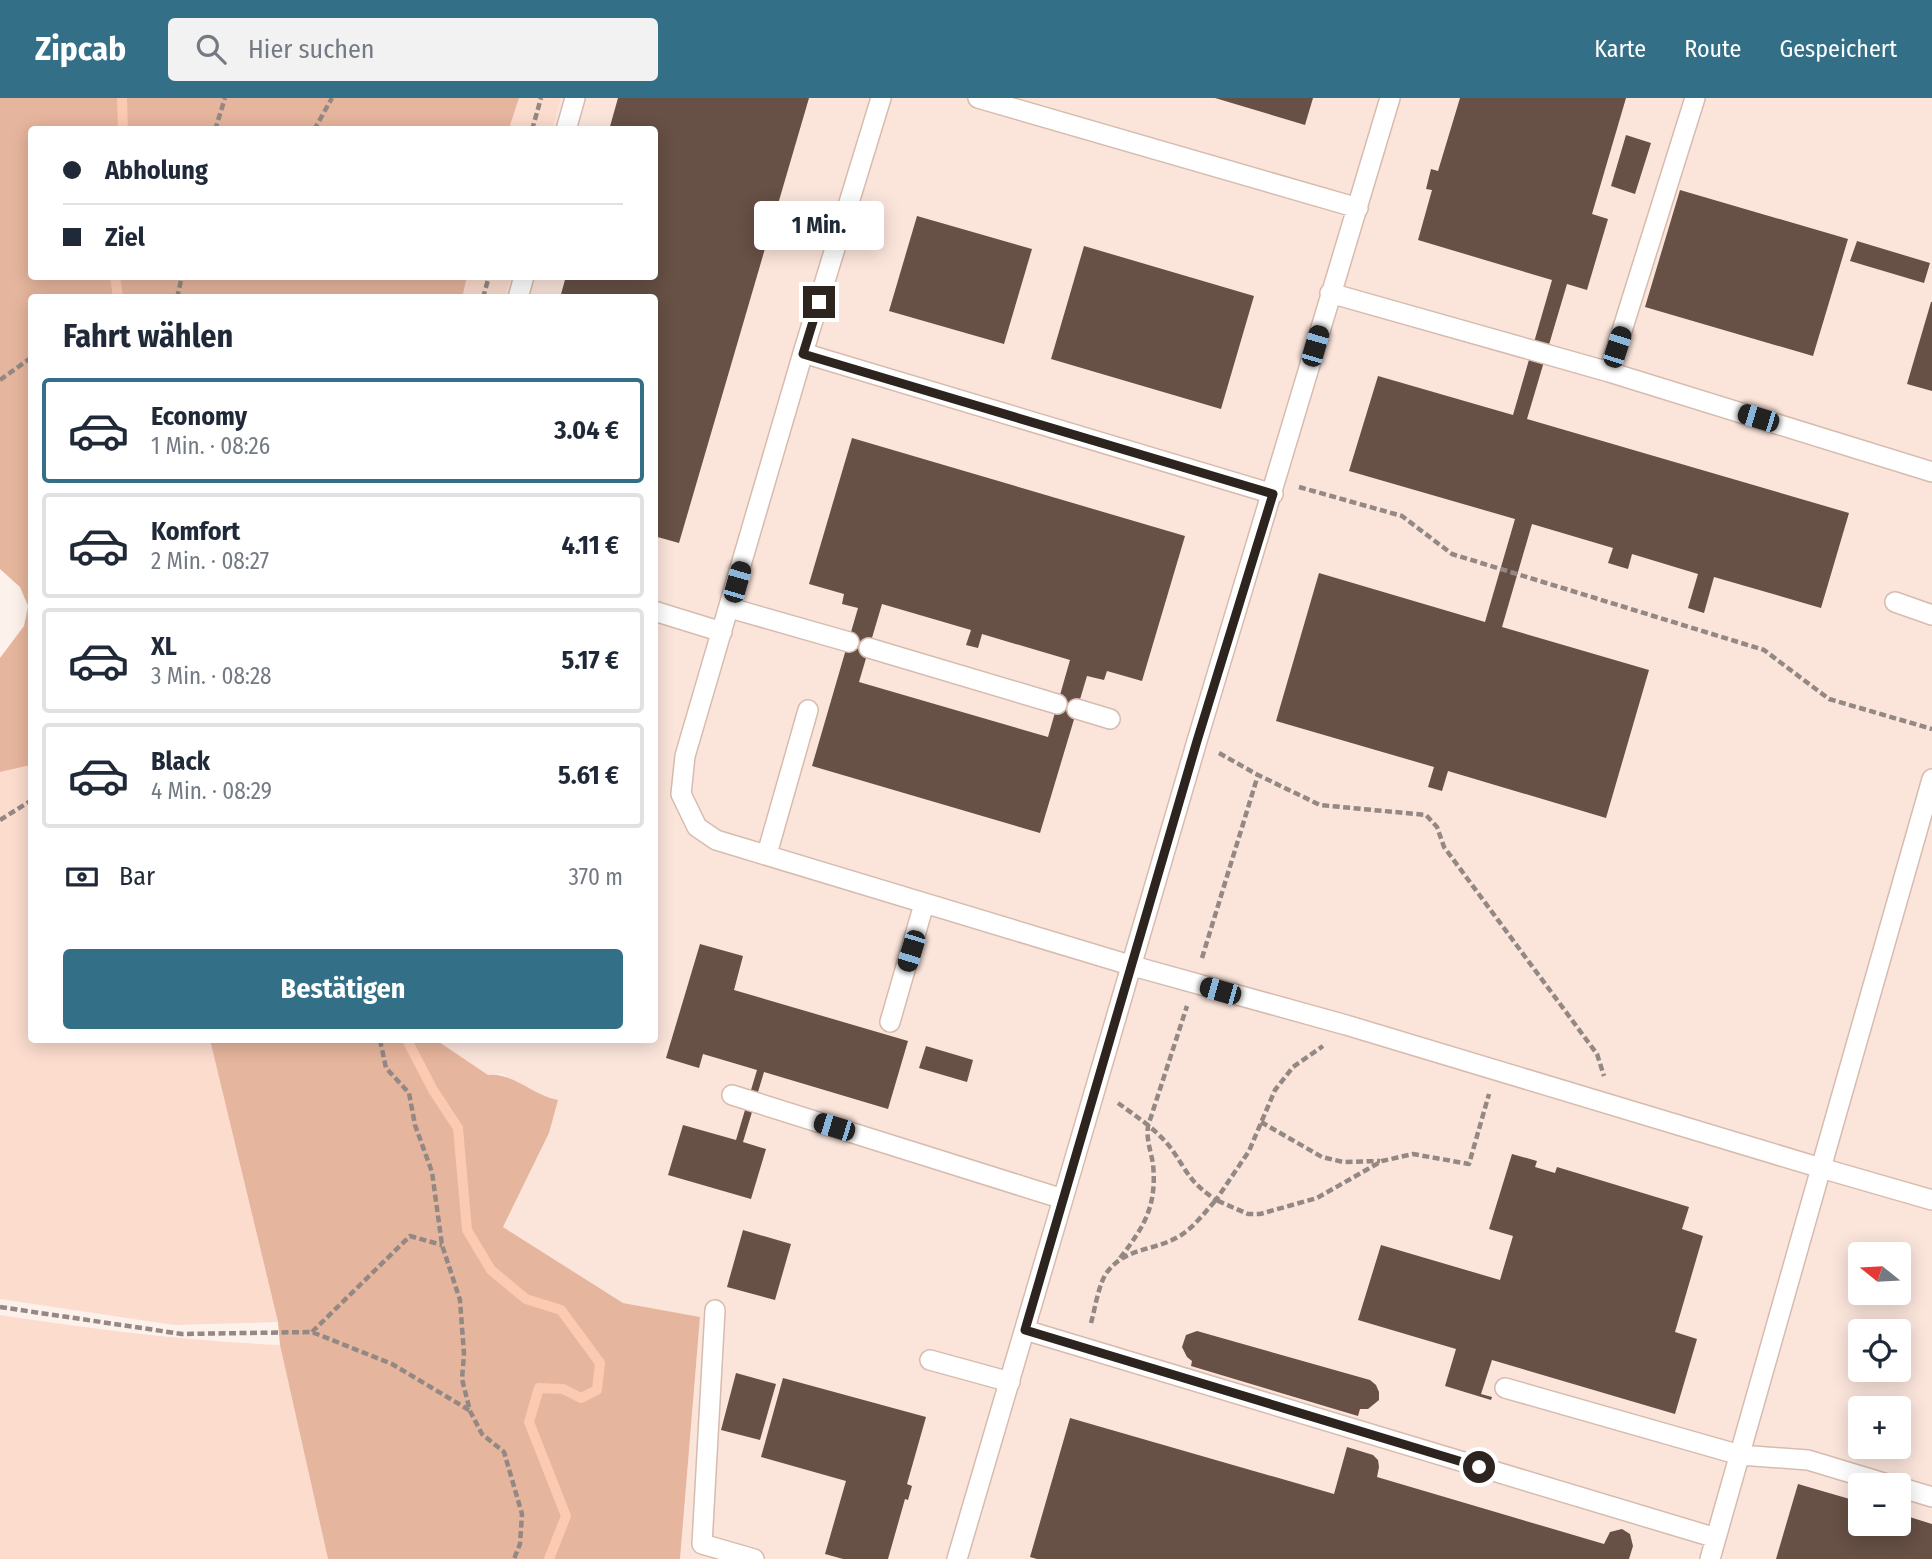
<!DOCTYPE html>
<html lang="de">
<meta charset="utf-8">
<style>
body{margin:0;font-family:"Fira Sans Condensed",sans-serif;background:#f2f2f3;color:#1f2937;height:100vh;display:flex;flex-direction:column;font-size:26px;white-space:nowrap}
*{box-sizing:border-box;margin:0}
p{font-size:23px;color:#747a83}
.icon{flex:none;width:38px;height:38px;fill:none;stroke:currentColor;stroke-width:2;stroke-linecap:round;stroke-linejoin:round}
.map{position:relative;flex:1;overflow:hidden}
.panel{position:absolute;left:28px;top:196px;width:630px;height:749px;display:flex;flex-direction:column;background:#fff;border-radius:7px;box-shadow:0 4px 18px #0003}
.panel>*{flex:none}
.hud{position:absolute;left:28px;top:28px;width:630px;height:154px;border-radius:7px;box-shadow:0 4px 18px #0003;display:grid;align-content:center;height:154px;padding:0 35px;background:#fff}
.needle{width:46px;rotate:288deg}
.buttons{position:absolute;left:1848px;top:1144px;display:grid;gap:14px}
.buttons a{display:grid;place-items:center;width:63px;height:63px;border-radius:7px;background:#fff;box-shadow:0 4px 18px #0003;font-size:35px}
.end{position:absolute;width:32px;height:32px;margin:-16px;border:9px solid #2e241f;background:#fff;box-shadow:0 0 0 4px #fff}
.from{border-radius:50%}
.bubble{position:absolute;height:49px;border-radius:7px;background:#fff;box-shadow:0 4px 18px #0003;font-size:23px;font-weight:700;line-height:49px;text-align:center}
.car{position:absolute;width:21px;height:42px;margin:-21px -10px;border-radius:9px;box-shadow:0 0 5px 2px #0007;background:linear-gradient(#222 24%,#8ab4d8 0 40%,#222 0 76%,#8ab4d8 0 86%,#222 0)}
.hud b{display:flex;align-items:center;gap:24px;height:66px;font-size:26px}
.hud b+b{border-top:2px solid #e0e1e3}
.hud i{width:18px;height:18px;background:#1f2937}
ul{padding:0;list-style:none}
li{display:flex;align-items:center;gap:21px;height:105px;margin:0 14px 10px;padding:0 21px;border:4px solid #e0e1e3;border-radius:7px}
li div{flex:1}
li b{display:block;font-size:26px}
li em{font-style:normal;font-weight:700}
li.on{border-color:#336f87}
li>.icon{width:63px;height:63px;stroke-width:1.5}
h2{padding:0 35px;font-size:32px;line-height:84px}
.pay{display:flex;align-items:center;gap:18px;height:77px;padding:0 35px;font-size:26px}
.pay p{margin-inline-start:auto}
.button{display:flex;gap:14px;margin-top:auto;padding:14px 35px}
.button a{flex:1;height:80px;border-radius:7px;background:#336f87;color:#fff;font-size:28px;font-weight:700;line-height:80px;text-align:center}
header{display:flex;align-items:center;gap:42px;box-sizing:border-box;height:98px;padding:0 35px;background:#336f87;color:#fff}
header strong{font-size:33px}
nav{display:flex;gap:38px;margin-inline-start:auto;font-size:24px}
.search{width:490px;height:63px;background:#f2f2f3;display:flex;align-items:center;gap:18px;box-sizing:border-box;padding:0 24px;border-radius:7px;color:#747a83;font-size:26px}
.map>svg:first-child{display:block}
</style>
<header>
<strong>Zipcab</strong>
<div class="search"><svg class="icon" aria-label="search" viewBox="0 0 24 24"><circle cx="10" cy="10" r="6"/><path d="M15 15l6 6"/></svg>Hier suchen</div>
<nav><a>Karte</a><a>Route</a><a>Gespeichert</a></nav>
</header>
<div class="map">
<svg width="1932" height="1461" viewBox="0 0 1932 1461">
<rect width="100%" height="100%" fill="#fdf1ec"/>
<!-- built -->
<path fill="#fbe5db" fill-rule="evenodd" d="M561 0H1932V1461H680L700 1219 623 1205 503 1129 549 1035 544 1000 502 976 488 978 436 942H654V200L505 199 511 179 654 178V32L552 31ZM1860 1157H1899V1195H1860ZM1860 1234H1899V1272H1860ZM1860 1311H1899V1349H1860ZM1860 1388H1899V1426H1860Z"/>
<!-- green -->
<path fill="#fbdccd" d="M519 0H561L552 31 509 32Z
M467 179V178L511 179 505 199H462Z
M31 667 32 942H210L278 1224 174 1227 0 1201V674Z
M0 1217C93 1231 185 1243 280 1247L328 1461H0Z"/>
<!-- forest -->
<path fill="#e6b59d" d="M0 0H519L509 31 32 32V178L467 179 462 200H32L31 667 0 674V560L24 528 28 508 20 489 0 471Z
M210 942H436L488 977C515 975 531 997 558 1002L549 1035 503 1129 623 1205 700 1219 680 1461H328L280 1247 278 1224Z"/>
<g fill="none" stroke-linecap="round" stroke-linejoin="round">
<!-- stream -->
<path stroke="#fcc9b1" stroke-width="10" d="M122 0 123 32
M115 178 118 200
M407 942 433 992 458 1030 467 1132 491 1172 526 1201 561 1212 600 1265 597 1292 581 1300 563 1291 539 1290 529 1324 566 1418 549 1461"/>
</g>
<!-- building -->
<path fill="#675045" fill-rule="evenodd" d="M618 0H809L679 445 654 438V200H560L566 178H654V32H609Z
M1215 0H1313L1305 27Z
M1460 0H1626L1592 116 1608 121 1587 192 1567 186 1527 321 1849 415 1821 510 1714 479 1704 515 1688 510 1698 476 1632 456 1628 471 1608 465 1613 450 1532 426 1502 529 1649 572 1606 720 1448 673 1442 693 1428 689 1434 669 1276 623 1319 475 1485 524 1515 421 1349 373 1378 278 1513 317 1552 182 1418 142 1432 92 1426 91 1431 71 1438 73Z
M1626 37 1651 45 1635 96 1611 88Z
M1680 92 1848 141 1813 258 1645 209Z
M917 118 1032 151 1004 246 889 213Z
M1857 143 1930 165 1924 185 1850 163Z
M1084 148 1254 198 1221 311 1051 261Z
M1931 204H1932V293L1907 286Z
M852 340 1185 438 1142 583 1107 573 1104 582 1087 578 1040 735 812 668 858 510 842 506 844 496 809 486ZM882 506 971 532 966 547 978 550 982 536 1070 562 1048 639 859 584Z
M700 846 743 858 734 892 908 943 888 1011 764 974 743 1044 766 1051 751 1101 668 1077 683 1027 736 1042 757 972 703 956 699 970 666 960Z
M926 948 973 962 967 984 919 970Z
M1512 1056 1537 1063 1535 1069 1555 1075 1557 1069 1689 1109 1682 1131 1703 1138 1675 1234 1697 1241 1675 1316 1492 1262 1481 1296 1492 1299 1491 1302 1445 1288 1456 1251 1358 1222 1381 1147 1500 1182 1513 1138 1489 1131Z
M743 1132 791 1146 775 1202 727 1189Z
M1197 1233 1370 1282 1376 1287 1379 1294V1302L1368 1311H1360L1358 1318 1191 1268 1192 1263 1187 1259 1182 1249 1186 1237Z
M736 1275 776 1286 760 1342 721 1332Z
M783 1280 926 1319 907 1386 912 1388 908 1402 905 1401 888 1461H843L825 1456 846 1383 761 1359Z
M1070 1320 1334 1396 1347 1349 1373 1357 1378 1362 1379 1369 1377 1379 1604 1446 1610 1434 1622 1431 1630 1436 1633 1448 1629 1461H1037L1030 1459Z
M1798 1386 1860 1404V1426H1899V1404L1904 1405 1900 1416 1932 1426V1461H1776Z"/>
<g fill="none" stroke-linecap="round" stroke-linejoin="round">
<!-- service casing -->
<g stroke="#d7bbae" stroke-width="22">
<path id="service" d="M881 0 803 255 685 658 681 696 697 729 716 742 1133 868 1346 927 1821 1070 1932 681
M978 0 1358 110
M566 32 575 0
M1330 195 1609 274 1932 374
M518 200 524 178
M803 255 1273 396
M1609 274 1695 0
M1895 504 1932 517
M730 510 849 544
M654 513 722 534
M869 550 1057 606
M1077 611 1110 621
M767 756 808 612
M890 924 924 806
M732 997 1063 1101 957 1461
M1063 1101 1197 643 1390 0
M715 1212 702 1446 754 1461
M1025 1232 1716 1440
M930 1262 1010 1284
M1505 1290 1740 1357 1808 1362 1894 1388
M1899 1389 1932 1399
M1710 1461 1821 1070 1932 1102"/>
</g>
<!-- path -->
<path stroke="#938883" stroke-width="4.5" stroke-dasharray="7 3.5" stroke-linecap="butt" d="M215 32 225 0
M314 32 332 0
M532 32 541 0
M177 200 182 178
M483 200 489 178
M0 282 32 259
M1299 389 1402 418 1452 456 1764 552 1829 601 1932 631
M1219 655 1258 677
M0 722 32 702
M1202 860 1258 677 1320 707 1426 717 1437 729 1444 749 1597 956 1604 978
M380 942 386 970 409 995 415 1027 432 1074 442 1147 460 1202 464 1256 462 1281 470 1313 482 1336 504 1354 522 1416 520 1446 514 1461
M1118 1005C1137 1019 1159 1033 1173 1053 1189 1077 1191 1085 1216 1102L1249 1053 1275 992 1293 969 1323 948
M1261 1024 1322 1059 1343 1064 1380 1063
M1120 1160C1145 1128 1157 1107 1153 1066 1151 1053 1146 1042 1148 1028L1187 908
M0 1209 182 1236 312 1234 392 1266 469 1312
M1091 1225C1095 1211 1099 1183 1108 1173 1126 1150 1152 1153 1176 1140 1192 1132 1204 1115 1216 1102L1248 1116H1260L1317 1100 1382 1063 1413 1056 1469 1066 1489 996
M312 1234 410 1138 442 1147"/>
<!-- service -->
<use href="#service" stroke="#fff" stroke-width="19"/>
</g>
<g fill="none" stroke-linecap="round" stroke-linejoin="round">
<!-- route -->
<path stroke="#2e241f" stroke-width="9" d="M819 204 803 256 1273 396 1197 643 1025 1232 1479 1369"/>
</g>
</svg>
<div class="buttons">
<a><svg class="needle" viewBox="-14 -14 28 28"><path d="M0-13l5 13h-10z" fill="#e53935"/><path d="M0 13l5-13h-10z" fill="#747a83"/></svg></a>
<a><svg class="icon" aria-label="locate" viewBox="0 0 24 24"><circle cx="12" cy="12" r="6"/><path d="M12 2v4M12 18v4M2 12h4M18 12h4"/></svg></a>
<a>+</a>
<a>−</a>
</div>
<i class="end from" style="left:1479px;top:1369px"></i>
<i class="end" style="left:819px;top:204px"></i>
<div class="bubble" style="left:754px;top:103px;width:130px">1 Min.</div>
<i class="car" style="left:1315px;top:248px;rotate:16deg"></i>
<i class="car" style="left:1617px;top:249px;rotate:18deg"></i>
<i class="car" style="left:1758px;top:320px;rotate:287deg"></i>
<i class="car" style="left:737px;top:484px;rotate:16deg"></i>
<i class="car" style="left:911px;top:853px;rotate:197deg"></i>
<i class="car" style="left:1220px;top:893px;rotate:286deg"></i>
<i class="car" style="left:834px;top:1029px;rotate:287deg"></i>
<div class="hud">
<b><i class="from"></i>Abholung</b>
<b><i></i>Ziel</b>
</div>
<section class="panel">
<h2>Fahrt wählen</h2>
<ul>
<li class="on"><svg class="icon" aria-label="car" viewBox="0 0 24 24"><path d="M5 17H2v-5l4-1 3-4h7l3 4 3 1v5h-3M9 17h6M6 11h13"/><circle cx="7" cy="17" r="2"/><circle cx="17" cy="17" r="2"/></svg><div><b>Economy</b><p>1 Min. · 08:26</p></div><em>3.04 €</em></li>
<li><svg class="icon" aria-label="car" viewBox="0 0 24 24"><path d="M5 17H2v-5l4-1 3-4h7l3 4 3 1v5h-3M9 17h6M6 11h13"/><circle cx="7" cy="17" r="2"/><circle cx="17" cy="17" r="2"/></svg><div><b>Komfort</b><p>2 Min. · 08:27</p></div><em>4.11 €</em></li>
<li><svg class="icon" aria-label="car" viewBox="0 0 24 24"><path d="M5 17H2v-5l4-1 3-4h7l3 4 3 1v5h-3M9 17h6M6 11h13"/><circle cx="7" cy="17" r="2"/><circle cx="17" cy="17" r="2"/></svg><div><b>XL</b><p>3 Min. · 08:28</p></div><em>5.17 €</em></li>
<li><svg class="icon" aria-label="car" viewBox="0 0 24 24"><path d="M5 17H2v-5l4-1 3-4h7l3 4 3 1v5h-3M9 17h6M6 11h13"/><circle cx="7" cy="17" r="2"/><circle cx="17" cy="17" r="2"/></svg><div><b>Black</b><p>4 Min. · 08:29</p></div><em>5.61 €</em></li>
</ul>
<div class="pay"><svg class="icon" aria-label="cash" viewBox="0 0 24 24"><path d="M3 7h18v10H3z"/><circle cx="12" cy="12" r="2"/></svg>Bar<p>370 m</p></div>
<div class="button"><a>Bestätigen</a></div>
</section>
</div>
